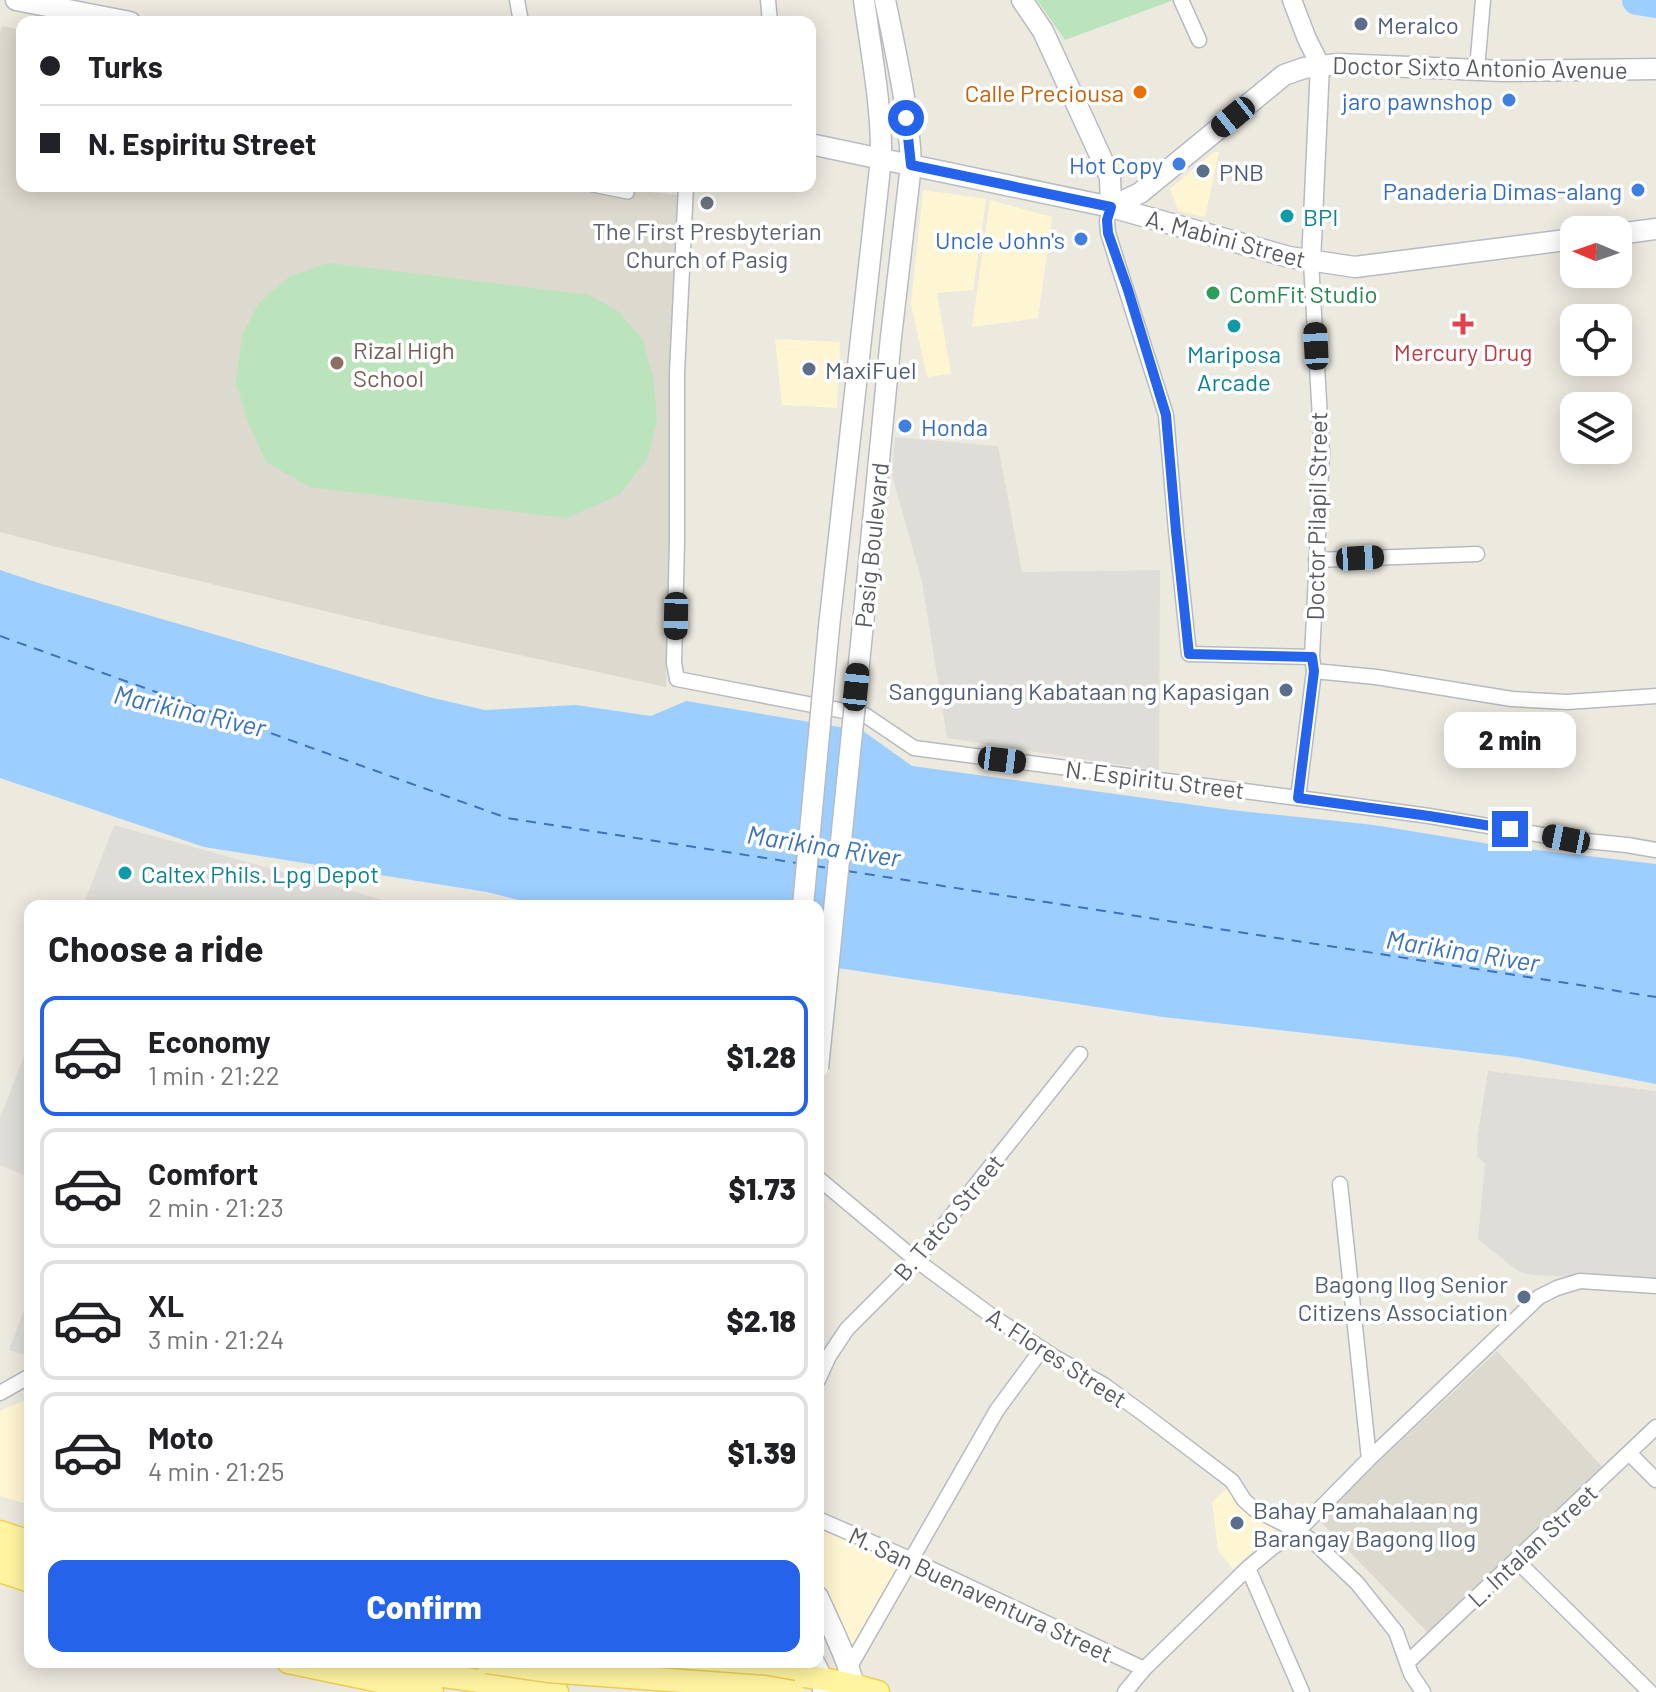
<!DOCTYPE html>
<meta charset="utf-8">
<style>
body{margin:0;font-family:Barlow,sans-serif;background:#f2f2f2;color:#202124;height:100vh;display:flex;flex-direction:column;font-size:30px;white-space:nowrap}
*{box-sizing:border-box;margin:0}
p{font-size:26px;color:#757577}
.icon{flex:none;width:44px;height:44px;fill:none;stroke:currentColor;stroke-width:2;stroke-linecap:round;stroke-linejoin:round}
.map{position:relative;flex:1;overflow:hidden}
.side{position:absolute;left:24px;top:900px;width:800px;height:768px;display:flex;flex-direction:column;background:#fff;border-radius:16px;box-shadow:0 4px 20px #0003}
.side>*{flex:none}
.guide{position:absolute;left:16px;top:16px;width:800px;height:176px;border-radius:16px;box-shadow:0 4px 20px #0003;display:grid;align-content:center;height:176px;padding:0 24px;background:#fff}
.needle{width:52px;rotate:272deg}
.controls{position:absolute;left:1560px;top:216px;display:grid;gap:16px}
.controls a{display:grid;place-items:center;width:72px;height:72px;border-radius:16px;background:#fff;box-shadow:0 4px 20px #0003;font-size:40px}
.end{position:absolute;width:36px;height:36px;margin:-18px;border:10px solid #2563eb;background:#fff;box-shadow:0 0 0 4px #fff}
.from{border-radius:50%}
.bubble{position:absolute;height:56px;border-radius:16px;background:#fff;box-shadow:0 4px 20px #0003;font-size:26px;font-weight:800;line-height:56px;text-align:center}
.car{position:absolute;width:24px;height:48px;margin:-24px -12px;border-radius:10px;box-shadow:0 0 6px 2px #0007;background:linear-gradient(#222 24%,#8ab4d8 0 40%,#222 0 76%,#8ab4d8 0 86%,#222 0)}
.guide b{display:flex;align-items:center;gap:28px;height:76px;font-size:30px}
.guide b+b{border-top:2px solid #e0e0e0}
.guide i{width:20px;height:20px;background:#202124}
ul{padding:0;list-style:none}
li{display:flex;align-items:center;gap:24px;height:120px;margin:0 16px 12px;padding:0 8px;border:4px solid #e0e0e0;border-radius:16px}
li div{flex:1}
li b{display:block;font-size:30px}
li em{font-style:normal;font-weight:800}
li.selected{border-color:#2563eb}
li>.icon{width:72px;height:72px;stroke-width:1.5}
h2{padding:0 24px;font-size:36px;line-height:96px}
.primary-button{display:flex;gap:16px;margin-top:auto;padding:16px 24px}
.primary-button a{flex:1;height:92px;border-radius:16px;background:#2563eb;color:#fff;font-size:32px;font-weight:800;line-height:92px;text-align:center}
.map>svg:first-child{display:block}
</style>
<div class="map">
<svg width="1656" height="1692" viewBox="0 0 1656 1692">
<rect width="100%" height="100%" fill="#eceadf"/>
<!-- commercial -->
<path fill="#fef6d2" d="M1214 152H1219L1205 217 1179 211 1170 189Z
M923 190 986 199 973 290 937 293 951 374 927 377 911 304Z
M990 200 1052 217 1038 318 972 327Z
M775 339 840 342 837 408 782 405Z
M30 1398V1505L0 1496V1411Z
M1229 1487 1274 1530 1233 1569 1218 1550 1212 1502Z
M818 1529 899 1564 855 1649 845 1647 819 1581Z"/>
<!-- industrial -->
<path fill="#dfddd7" d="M895 437 998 446 1022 572 1160 570 1159 771 947 738 922 582 892 475Z
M114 825 387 901 385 906H83Z
M30 1041V1178L0 1165V1118Z
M1488 1071 1656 1091V1281L1533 1275 1519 1272 1478 1239 1485 1164 1477 1156 1478 1133Z
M30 1294V1357L9 1350Z"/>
<!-- education -->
<path fill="#dcd9ce" d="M2 26 22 30V186H632V190L678 195 666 687 400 629 53 546 0 532V33Z
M1497 1351 1604 1469 1430 1635 1318 1519Z"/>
<!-- green -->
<path fill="#bbe4bd" d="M1037 0H1174L1065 40Z
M328 263 589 295 619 312 643 340 654 381 657 422 647 459 620 494 567 518 310 487 266 462 248 422 236 382 242 335 259 303 290 276Z"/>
<!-- water -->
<path fill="#9cceff" d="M0 570 45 585 429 697 485 710 576 705 651 716 686 701 863 731 912 766 1231 810 1374 825 1502 846 1656 864V1084L1516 1057 1163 1017 818 965V906H542L487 892 204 847 0 778Z"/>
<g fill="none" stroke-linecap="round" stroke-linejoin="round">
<!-- river -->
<path stroke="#9cceff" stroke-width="30" d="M1637 0 1656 3"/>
<!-- ferry -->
<path stroke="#3c73ba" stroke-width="2" stroke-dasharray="10 8" stroke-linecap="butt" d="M0 636 507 818 797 863
M815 866 829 868
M847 871 1656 997"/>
<!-- pedestrian casing -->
<g stroke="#b7babf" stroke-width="14">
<path id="pedestrian" d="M593 186 628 193"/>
</g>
<!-- minor casing -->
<g stroke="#b7babf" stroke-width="17">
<path id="minor" d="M517 0 521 22
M768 0 770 22
M1181 0 1199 40
M1477 69 1483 0
M686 186 677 373V542L674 663 677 679 865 715 914 748 1306 799 1429 816 1566 839 1627 845 1656 850
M1111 207 1107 220 1108 233 1166 415 1176 531 1189 654 1312 657
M1316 560 1477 554
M1314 671 1376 677 1512 699 1567 702 1656 696
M1298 798 1314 671 1312 657 1322 453 1311 262
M818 1178 916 1260 989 1314 1056 1358 1104 1385 1145 1415 1232 1481 1244 1500 1254 1509 1298 1531 1315 1543 1357 1583 1396 1632 1411 1674 1423 1692
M1340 1184 1369 1459
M818 1380 829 1356 847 1329 916 1260 1080 1054
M0 1393 30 1376
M1629 1453 1656 1480
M818 1519 910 1559 1144 1669
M1516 1560 1650 1692
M1248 1568 1302 1692
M1408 1662 1656 1427
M849 1668 997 1410 1042 1349
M1125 1692 1144 1669 1248 1568 1273 1547 1298 1531 1369 1459 1539 1297 1557 1288 1580 1281 1656 1286"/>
</g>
<!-- tertiary casing -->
<g stroke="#b7babf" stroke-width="21">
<path id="tertiary" d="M1292 0 1307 39 1320 65 1311 262"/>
</g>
<!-- secondary casing -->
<g stroke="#b8bbc2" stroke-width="23">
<path id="secondary" d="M16 0 130 22
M1022 0 1043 31 1110 177 1111 207
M810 144 1111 207 1289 257 1355 267 1574 239
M1111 207 1140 193 1284 75 1304 68 1338 64 1504 71 1656 69
M1618 234 1656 229
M863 624 891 337 911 165C909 110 896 54 885 0
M829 627 881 159C882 106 871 52 864 0
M818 1597C827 1618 855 1673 854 1692
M814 1662 823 1680V1692"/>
</g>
<!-- primary casing -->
<g stroke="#f2ce51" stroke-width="25">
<path id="primary" d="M0 1532 30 1542
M0 1553 30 1563
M0 1571 30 1581
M288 1662 432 1692
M371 1662 416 1672 557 1692
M641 1662C720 1668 802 1669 878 1692"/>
</g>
<!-- pedestrian -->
<use href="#pedestrian" stroke="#fff" stroke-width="11"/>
<!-- minor -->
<use href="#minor" stroke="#fff" stroke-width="14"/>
<!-- tertiary -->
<use href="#tertiary" stroke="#fff" stroke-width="18"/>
<!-- secondary -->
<use href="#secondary" stroke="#fff" stroke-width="20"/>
<!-- primary -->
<use href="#primary" stroke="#fff5a1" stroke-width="22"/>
<!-- secondary-bridge casing -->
<g stroke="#b8bbc2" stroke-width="23" stroke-linecap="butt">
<path id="secondary-bridge" d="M803 906 829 627
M818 1068 863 624"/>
</g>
<!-- primary-bridge casing -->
<g stroke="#f2ce51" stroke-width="25" stroke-linecap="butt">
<path id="primary-bridge" d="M487 1662 548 1671 765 1687 793 1692"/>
</g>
<!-- secondary-bridge -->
<use href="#secondary-bridge" stroke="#fff" stroke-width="20"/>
<!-- primary-bridge -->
<use href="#primary-bridge" stroke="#fff5a1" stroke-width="22"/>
</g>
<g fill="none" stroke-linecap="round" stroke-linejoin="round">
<!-- route -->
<path stroke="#2563eb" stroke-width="10" d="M906 118 911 165 1111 207 1107 220 1108 233 1128 290 1166 415 1176 531 1189 654 1312 657 1314 671 1298 798 1429 816 1510 829"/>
</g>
<!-- markers -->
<g fill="#5c6f8a" stroke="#fff" stroke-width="3">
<circle cx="1361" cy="24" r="8"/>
<circle cx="1203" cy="171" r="8"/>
<circle cx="809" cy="369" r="8"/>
<circle cx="1286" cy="690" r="8"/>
<circle cx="1524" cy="1297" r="8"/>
<circle cx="1237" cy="1523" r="8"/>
</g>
<circle fill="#e8710a" stroke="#fff" stroke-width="3" cx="1140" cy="92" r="8"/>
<g fill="#3f7fe0" stroke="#fff" stroke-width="3">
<circle cx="1509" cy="100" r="8"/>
<circle cx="1179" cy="164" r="8"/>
<circle cx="1638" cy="190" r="8"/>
<circle cx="1081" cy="239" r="8"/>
<circle cx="905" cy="426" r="8"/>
</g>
<circle fill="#6b7280" stroke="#fff" stroke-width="3" cx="707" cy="203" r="8"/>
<g fill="#0f9aa8" stroke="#fff" stroke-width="3">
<circle cx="1287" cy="216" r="8"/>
<circle cx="1234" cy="326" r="8"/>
<circle cx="125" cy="873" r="8"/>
</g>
<circle fill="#2e9e5b" stroke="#fff" stroke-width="3" cx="1213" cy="293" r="8"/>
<path fill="#e0444e" stroke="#fff" stroke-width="3" d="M1459 312h8v8h8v8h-8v8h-8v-8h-8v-8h8z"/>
<circle fill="#8d6e63" stroke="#fff" stroke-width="3" cx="337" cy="363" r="8"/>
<g text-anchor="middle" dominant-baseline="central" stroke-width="7" stroke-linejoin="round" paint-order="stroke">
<!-- service labels -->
<g font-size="24" fill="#4e5e75" stroke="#fff" text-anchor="start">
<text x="1377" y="24">Meralco</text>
<text x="1219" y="171">PNB</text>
<text x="825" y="369">MaxiFuel</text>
<text x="1270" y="690" text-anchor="end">Sangguniang Kabataan ng Kapasigan</text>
<text x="1508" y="1283" text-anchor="end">Bagong Ilog Senior<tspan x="1508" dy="28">Citizens Association</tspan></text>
<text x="1253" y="1509">Bahay Pamahalaan ng<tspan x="1253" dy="28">Barangay Bagong Ilog</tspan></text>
</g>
<!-- street labels -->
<g font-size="24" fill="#585c61" stroke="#fff">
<text transform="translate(1480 67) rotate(1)">Doctor Sixto Antonio Avenue</text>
<text transform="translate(1226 238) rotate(15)">A. Mabini Street</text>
<text transform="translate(1316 516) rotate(-89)">Doctor Pilapil Street</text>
<text transform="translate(871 545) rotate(-84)">Pasig Boulevard</text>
<text transform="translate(1155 779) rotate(7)">N. Espiritu Street</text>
<text transform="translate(948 1217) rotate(-50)">B. Tatco Street</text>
<text transform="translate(1057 1357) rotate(33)">A. Flores Street</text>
<text transform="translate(1532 1545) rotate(-43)">L. Intalan Street</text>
<text transform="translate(981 1594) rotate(25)">M. San Buenaventura Street</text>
</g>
<!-- food labels -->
<g font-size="24" fill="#c56008" stroke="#fff" text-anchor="end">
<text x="1124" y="92">Calle Preciousa</text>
</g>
<!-- shop labels -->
<g font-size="24" fill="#366cbe" stroke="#fff" text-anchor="end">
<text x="1493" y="100">jaro pawnshop</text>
<text x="1163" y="164">Hot Copy</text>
<text x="1622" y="190">Panaderia Dimas-alang</text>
<text x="1065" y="239">Uncle John's</text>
<text x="921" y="426" text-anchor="start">Honda</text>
</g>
<!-- culture labels -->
<g font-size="24" fill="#0d838f" stroke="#fff" text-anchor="start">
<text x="1303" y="216">BPI</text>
<text x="1234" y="353" text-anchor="middle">Mariposa<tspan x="1234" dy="28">Arcade</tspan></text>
<text x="141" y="873">Caltex Phils. Lpg Depot</text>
</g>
<!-- worship labels -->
<g font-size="24" fill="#5b616d" stroke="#fff">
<text x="707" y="230">The First Presbyterian<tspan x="707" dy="28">Church of Pasig</tspan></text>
</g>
<!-- leisure labels -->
<g font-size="24" fill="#27864d" stroke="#fff" text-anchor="start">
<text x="1229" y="293">ComFit Studio</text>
</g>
<!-- education labels -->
<g font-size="24" fill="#785e54" stroke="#fff" text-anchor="start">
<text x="353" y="349">Rizal High<tspan x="353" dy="28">School</tspan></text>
</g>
<!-- health labels -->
<g font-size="24" fill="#be3a42" stroke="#fff">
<text x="1463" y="351">Mercury Drug</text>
</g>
<!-- water labels -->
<g font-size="26" font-style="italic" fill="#3c73ba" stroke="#fff">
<text transform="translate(190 710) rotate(13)">Marikina River</text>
<text transform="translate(824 845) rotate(9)">Marikina River</text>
<text transform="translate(1463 950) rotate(9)">Marikina River</text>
</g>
</g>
</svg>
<div class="controls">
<a><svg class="needle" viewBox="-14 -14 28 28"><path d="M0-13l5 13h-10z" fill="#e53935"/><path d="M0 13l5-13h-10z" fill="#757577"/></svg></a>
<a><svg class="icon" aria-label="locate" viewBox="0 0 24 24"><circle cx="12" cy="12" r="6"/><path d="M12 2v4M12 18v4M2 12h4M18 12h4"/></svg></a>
<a><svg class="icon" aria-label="layers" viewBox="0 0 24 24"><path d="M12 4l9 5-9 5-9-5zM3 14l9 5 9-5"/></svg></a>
</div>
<i class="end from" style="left:906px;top:118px"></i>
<i class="end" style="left:1510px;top:829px"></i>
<div class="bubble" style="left:1444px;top:712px;width:132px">2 min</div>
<i class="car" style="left:1233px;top:117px;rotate:231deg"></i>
<i class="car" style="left:1316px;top:346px;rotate:357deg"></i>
<i class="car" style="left:1360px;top:558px;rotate:87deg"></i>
<i class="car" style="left:676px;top:616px;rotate:181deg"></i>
<i class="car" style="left:856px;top:687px;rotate:6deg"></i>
<i class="car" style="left:1002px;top:760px;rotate:97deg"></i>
<i class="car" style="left:1566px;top:839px;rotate:281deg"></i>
<div class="guide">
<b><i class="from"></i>Turks</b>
<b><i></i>N. Espiritu Street</b>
</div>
<section class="side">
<h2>Choose a ride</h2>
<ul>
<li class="selected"><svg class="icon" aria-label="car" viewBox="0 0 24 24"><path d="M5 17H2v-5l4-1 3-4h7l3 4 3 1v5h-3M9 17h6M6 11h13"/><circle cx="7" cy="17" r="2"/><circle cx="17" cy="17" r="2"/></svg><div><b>Economy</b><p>1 min · 21:22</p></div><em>$1.28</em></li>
<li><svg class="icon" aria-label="car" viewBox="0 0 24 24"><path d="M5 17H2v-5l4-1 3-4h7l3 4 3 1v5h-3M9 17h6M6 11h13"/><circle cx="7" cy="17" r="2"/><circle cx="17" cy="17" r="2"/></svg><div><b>Comfort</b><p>2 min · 21:23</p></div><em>$1.73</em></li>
<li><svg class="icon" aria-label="car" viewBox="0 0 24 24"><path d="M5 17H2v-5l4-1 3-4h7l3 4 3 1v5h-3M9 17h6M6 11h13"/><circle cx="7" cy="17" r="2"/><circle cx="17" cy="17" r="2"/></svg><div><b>XL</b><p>3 min · 21:24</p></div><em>$2.18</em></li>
<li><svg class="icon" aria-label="car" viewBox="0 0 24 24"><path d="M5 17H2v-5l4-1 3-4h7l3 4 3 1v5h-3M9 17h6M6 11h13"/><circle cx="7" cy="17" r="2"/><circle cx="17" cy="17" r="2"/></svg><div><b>Moto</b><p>4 min · 21:25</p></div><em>$1.39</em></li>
</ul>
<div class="primary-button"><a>Confirm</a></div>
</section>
</div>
